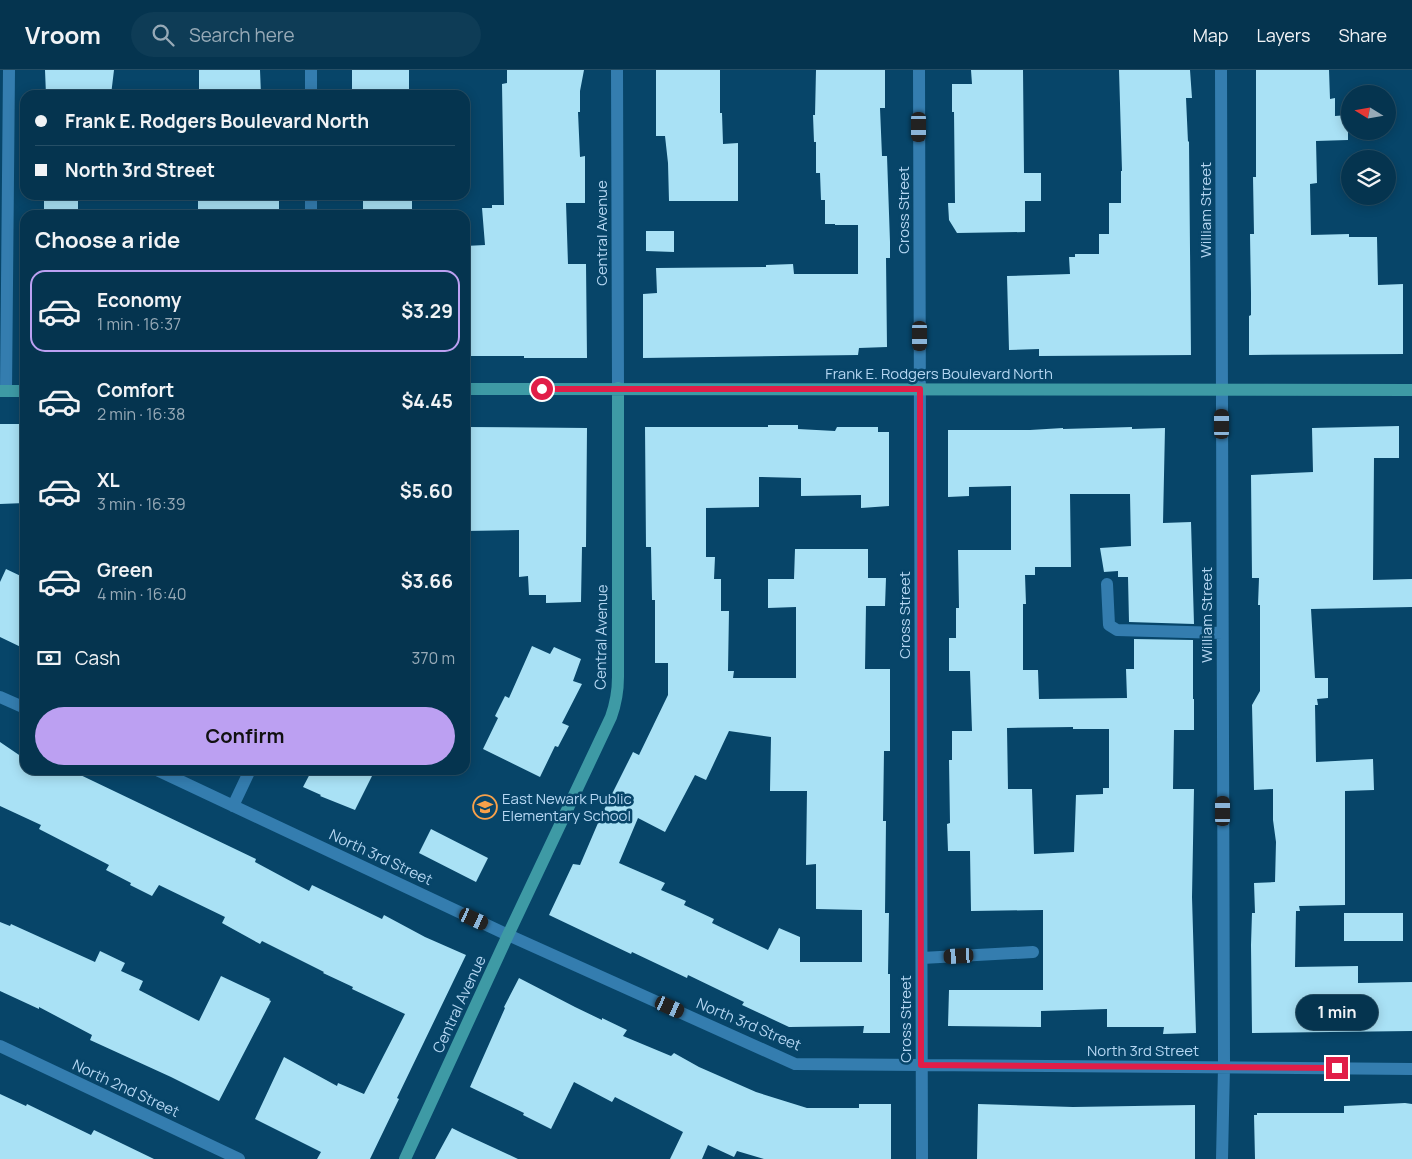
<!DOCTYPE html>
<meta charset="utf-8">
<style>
body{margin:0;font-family:Manrope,sans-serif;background:#0e3c56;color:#f1f3f6;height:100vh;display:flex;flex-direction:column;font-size:19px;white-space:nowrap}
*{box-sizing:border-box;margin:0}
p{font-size:16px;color:#97aab7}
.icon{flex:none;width:28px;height:28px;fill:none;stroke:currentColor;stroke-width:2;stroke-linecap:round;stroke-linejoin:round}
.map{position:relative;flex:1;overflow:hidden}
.side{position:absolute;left:20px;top:140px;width:450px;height:565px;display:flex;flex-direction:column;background:#05344f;border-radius:15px;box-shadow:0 2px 12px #0003,0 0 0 1px #264f66}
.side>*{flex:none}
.guide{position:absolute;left:20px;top:20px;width:450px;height:110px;border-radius:15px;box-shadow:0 2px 12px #0003,0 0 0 1px #264f66;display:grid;align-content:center;height:110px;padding:0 15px;background:#05344f}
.needle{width:32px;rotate:281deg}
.controls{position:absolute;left:1341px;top:15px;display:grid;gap:10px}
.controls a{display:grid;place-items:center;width:55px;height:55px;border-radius:50%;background:#05344f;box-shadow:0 2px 12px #0003,0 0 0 1px #264f66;font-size:25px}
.end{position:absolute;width:22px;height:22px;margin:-11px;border:6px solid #e11d48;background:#fff;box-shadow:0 0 0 2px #fff}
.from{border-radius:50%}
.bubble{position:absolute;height:35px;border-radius:18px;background:#05344f;box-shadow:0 2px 12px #0003,0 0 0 1px #264f66;font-size:16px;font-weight:700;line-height:35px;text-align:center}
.car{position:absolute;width:15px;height:30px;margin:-15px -8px;border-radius:6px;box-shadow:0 0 4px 1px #0007;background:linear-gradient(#222 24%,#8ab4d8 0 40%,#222 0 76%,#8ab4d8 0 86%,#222 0)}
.guide b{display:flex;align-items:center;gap:18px;height:48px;font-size:19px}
.guide b+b{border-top:1px solid #264f66}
.guide i{width:12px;height:12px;background:#f1f3f6}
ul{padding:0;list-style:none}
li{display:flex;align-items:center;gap:15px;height:82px;margin:0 10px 8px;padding:0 5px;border:2px solid transparent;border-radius:15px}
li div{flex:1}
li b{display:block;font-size:19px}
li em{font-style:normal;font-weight:700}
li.current{border-color:#bca0f2}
li>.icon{width:45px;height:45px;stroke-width:1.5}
h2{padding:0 15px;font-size:22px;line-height:60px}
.pay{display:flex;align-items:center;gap:12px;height:55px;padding:0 15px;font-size:19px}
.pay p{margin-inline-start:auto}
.action{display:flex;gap:10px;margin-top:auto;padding:10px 15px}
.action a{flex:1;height:58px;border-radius:30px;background:#bca0f2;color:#111;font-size:20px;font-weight:700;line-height:58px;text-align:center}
header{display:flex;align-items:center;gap:30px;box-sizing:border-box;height:70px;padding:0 25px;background:#05344f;border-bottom:1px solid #264f66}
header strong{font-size:24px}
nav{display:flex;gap:28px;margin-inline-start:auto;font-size:18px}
.search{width:350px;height:45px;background:#0e3c56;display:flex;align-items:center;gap:12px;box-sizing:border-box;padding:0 18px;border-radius:28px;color:#97aab7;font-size:19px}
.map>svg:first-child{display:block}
</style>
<header>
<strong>Vroom</strong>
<div class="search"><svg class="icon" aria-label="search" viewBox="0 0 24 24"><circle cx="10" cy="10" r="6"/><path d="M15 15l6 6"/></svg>Search here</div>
<nav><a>Map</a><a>Layers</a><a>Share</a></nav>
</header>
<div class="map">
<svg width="1412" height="1089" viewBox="0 0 1412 1089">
<rect width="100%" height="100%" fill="#074569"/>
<!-- building -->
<path fill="#a9e1f5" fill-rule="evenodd" d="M45 0H114L111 25H46Z
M199 0H260L261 25H199Z
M352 0H409V25H352Z
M507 0H584L580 21V42H578L580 87 585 86V133H566L568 194H586L587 288H524V286H465V176L485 175 482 138H492V135H504L502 14 507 13Z
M656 0H720V43H722L723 74 738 73V131H669L668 93 665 66H656Z
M816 0H885V38H880L882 86H887L890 172V188H886L887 277 859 278 858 285 643 288V224L657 223 656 198 766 197V195L793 194 794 204H858V155H835V154H825V130H821L820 103H816V72H814L813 45H815Z
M971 0H1023L1024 103H1041V131H1025V162L957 163 949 150 948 133H955L954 42H952V14H972Z
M1119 0H1190L1192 28H1186L1188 72 1189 71 1191 285 1039 286V279L1009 280 1007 206 1070 204 1069 187H1075V184H1099V164H1109V133H1121V101H1122Z
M1256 0H1329L1330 29 1335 28V46L1348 45V70L1316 71 1317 113 1310 114 1311 165 1349 164V167H1377L1378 215 1403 214V284L1249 285V246L1251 245V223L1250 164H1254L1253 107H1256Z
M44 125H78V145H44Z
M198 125H279V145H198Z
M363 125H412V145H363Z
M646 161H674V182L646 181Z
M0 354H25V433L0 434Z
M768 355H798V359L835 361 837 357H878V362H889V436L861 438V425L801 426V408L759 407V437L706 438V487H715L714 509H721V541H729L728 601H734L733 608H796V537L768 538V509H794L795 479H868V508H886L885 536H866L865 599H890V681H884L883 751H886L885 843H889L888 904H890V963H863L864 956 789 957 742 935 744 932 688 905 687 908 632 882 631 884 549 845 573 794 580 795 601 746 633 682 639 685 668 625V593H655V530H652L651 477H646L645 357H768ZM729 661 771 667 770 721H807L806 795 816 794V839L862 840V892H800V867L779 858 768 880 712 853 714 849 684 835 686 831 661 820 665 813 619 793 638 748 665 762 695 705 706 710Z
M1399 356V388H1374L1373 510 1412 509V537L1311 539 1315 608H1328V628L1317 629 1318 635H1315L1316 692 1373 689 1374 720 1345 721V835L1299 836 1300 841H1296L1295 897 1358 896V913L1412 912V961L1252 963 1251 875 1252 843H1255L1254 813 1275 812 1276 772 1273 750V719L1254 720 1252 635 1260 621V535H1258L1259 508H1252L1251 405 1313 402 1312 358Z
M466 357 587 358 586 477H582L581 532 546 533V525H529L528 506 519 507V460L465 461V395H468Z
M1132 357V359L1165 358 1163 453 1191 452 1194 554 1129 552 1128 507H1118V501L1104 502 1100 478 1131 476 1130 424H1070L1071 497H1035V505H1025L1026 534H1023V600H1038L1039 629 1127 628 1126 599H1134V569L1193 570V629H1194V660H1174L1173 719H1194L1192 827 1196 963 1163 964 1164 957H1107V939L1041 941V957L948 956 949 920H1043V840L971 841 970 781H948L947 754 950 753 949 690H952V661H972L970 601H949V568H956V538H959L958 480H1011V416L969 417V426L948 427V360H1030L1063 358V359ZM1073 657V659H1109V718H1103V724L1076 725 1074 782 1034 784 1032 719H1008L1007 658Z
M6 499 25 508V579L0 567V512Z
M532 576 550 584 554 577 581 589 573 611 582 614 562 653 569 656 558 677 555 676 540 707 483 679 498 648 495 646 505 626 509 628Z
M0 672 25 689V700H70L256 789 255 792 309 821 312 815 382 849 384 845 425 867 466 885 397 1028 399 1029 370 1089H317L321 1082 255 1049 284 987 337 1016 338 1013 364 1024 405 944 352 919 353 917 323 903 324 902 262 871 260 874 222 853 225 847 159 815 152 826 130 815 131 813 106 800 109 795 39 759 41 755 0 736Z
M312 700H375L355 740 320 726 321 725 303 717Z
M431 759 488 788 476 812 419 783Z
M1344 843H1403V871H1344Z
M0 852 10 856 11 854 95 892 100 881 125 893 121 901 143 911 139 920 199 951 221 906 270 929 269 930 271 931 219 1031 171 1007 90 970 92 965 39 937V939L0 921Z
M519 908 575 937 602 950V948L627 960 623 966 671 986 674 983 699 997 756 1022 807 1038H859V1034H891V1089H764L737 1081 734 1087 708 1075 702 1089H670L683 1062 615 1027 612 1032 574 1012 551 1059 523 1045 524 1043 470 1017 505 938 504 937Z
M0 1024 26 1036 27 1034 91 1065 94 1060 154 1089H0Z
M1405 1033 1412 1034V1089H1255L1254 1045H1257V1043H1344V1036Z
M978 1034 1073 1037 1195 1035V1089H977Z
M452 1058 464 1064 518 1089H435Z"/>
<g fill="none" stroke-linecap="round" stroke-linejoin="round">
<!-- minor -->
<path stroke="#347daf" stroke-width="12" d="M311 0V25
M617 0 618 318
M919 0 922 1089
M1221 0 1224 997 1222 1089
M311 125V145
M6 321 9 0
M1107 514 1109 555 1117 560 1222 563
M0 627 25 638
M157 700 508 865 795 994 1412 999
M233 736 250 700
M922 888 1033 882
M0 976 239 1089"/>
<!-- major -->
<path stroke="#3e9aa5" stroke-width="12" d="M465 319 1412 320
M0 321H25
M405 1089 508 865 611 647C616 633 618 621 618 607V318"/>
</g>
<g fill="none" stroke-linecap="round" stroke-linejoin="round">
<!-- route -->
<path stroke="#e11d48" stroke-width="6" d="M542 319H920L921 995 1337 998"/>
</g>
<!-- icons -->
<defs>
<g id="school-ring" transform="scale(1.25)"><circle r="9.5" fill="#074569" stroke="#f8a14a" stroke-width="1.5"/><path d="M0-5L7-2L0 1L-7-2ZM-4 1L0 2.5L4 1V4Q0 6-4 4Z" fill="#f8a14a"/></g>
</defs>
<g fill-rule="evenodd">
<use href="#school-ring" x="485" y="737"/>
</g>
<g text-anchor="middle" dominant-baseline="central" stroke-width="5" stroke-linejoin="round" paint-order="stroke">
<!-- street labels -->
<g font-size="15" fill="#b4d6f2" stroke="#074569">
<text transform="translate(903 140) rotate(-90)">Cross Street</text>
<text transform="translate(1205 140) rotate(-90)">William Street</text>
<text transform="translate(601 163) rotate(-90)">Central Avenue</text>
<text x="939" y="303">Frank E. Rodgers Boulevard North</text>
<text transform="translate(904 545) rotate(-90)">Cross Street</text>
<text transform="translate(1206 545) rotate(-90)">William Street</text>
<text transform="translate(601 567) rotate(-89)">Central Avenue</text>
<text transform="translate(381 787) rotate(25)">North 3rd Street</text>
<text transform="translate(459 934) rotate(-65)">Central Avenue</text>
<text transform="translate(905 949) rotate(-90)">Cross Street</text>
<text transform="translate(749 954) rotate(23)">North 3rd Street</text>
<text x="1143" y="980">North 3rd Street</text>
<text transform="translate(126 1018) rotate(25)">North 2nd Street</text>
</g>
<!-- poi labels -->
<g font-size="15" fill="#b4d6f2" stroke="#074569" text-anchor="start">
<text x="502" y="728">East Newark Public<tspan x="502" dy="17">Elementary School</tspan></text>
</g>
</g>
</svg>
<div class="controls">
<a><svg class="needle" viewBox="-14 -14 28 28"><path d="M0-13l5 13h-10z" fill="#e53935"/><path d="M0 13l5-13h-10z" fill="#97aab7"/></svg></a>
<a><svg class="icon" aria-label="layers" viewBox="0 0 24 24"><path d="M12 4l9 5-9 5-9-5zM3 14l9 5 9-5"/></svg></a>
</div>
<i class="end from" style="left:542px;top:319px"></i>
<i class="end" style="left:1337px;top:998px"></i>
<div class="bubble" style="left:1296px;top:925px;width:82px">1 min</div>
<i class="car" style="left:919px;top:57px;rotate:180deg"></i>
<i class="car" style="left:920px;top:266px;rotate:180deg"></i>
<i class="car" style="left:1222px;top:354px;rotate:0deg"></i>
<i class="car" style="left:1223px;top:741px;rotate:0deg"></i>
<i class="car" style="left:474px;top:849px;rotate:115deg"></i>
<i class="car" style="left:959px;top:886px;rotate:267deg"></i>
<i class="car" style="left:670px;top:937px;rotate:114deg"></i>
<div class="guide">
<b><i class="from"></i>Frank E. Rodgers Boulevard North</b>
<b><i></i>North 3rd Street</b>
</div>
<section class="side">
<h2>Choose a ride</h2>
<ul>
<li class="current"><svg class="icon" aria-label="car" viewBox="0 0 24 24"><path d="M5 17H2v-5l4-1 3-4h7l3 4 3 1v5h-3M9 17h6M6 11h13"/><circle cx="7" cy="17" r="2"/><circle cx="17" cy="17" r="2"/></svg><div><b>Economy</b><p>1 min · 16:37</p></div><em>$3.29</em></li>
<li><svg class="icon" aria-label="car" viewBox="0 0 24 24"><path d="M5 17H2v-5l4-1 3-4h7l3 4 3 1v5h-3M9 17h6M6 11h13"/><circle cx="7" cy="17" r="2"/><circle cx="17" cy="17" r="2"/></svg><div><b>Comfort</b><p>2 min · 16:38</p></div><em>$4.45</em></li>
<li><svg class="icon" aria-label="car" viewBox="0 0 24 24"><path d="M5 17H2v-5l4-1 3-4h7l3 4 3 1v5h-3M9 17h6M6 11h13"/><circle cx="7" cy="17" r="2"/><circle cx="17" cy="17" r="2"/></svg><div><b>XL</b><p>3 min · 16:39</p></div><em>$5.60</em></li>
<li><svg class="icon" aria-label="car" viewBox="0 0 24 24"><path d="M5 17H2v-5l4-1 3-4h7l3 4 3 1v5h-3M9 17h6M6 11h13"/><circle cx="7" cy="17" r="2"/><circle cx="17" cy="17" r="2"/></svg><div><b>Green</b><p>4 min · 16:40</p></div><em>$3.66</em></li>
</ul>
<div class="pay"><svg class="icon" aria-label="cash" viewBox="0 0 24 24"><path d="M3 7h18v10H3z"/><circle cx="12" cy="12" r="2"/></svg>Cash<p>370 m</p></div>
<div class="action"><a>Confirm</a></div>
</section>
</div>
